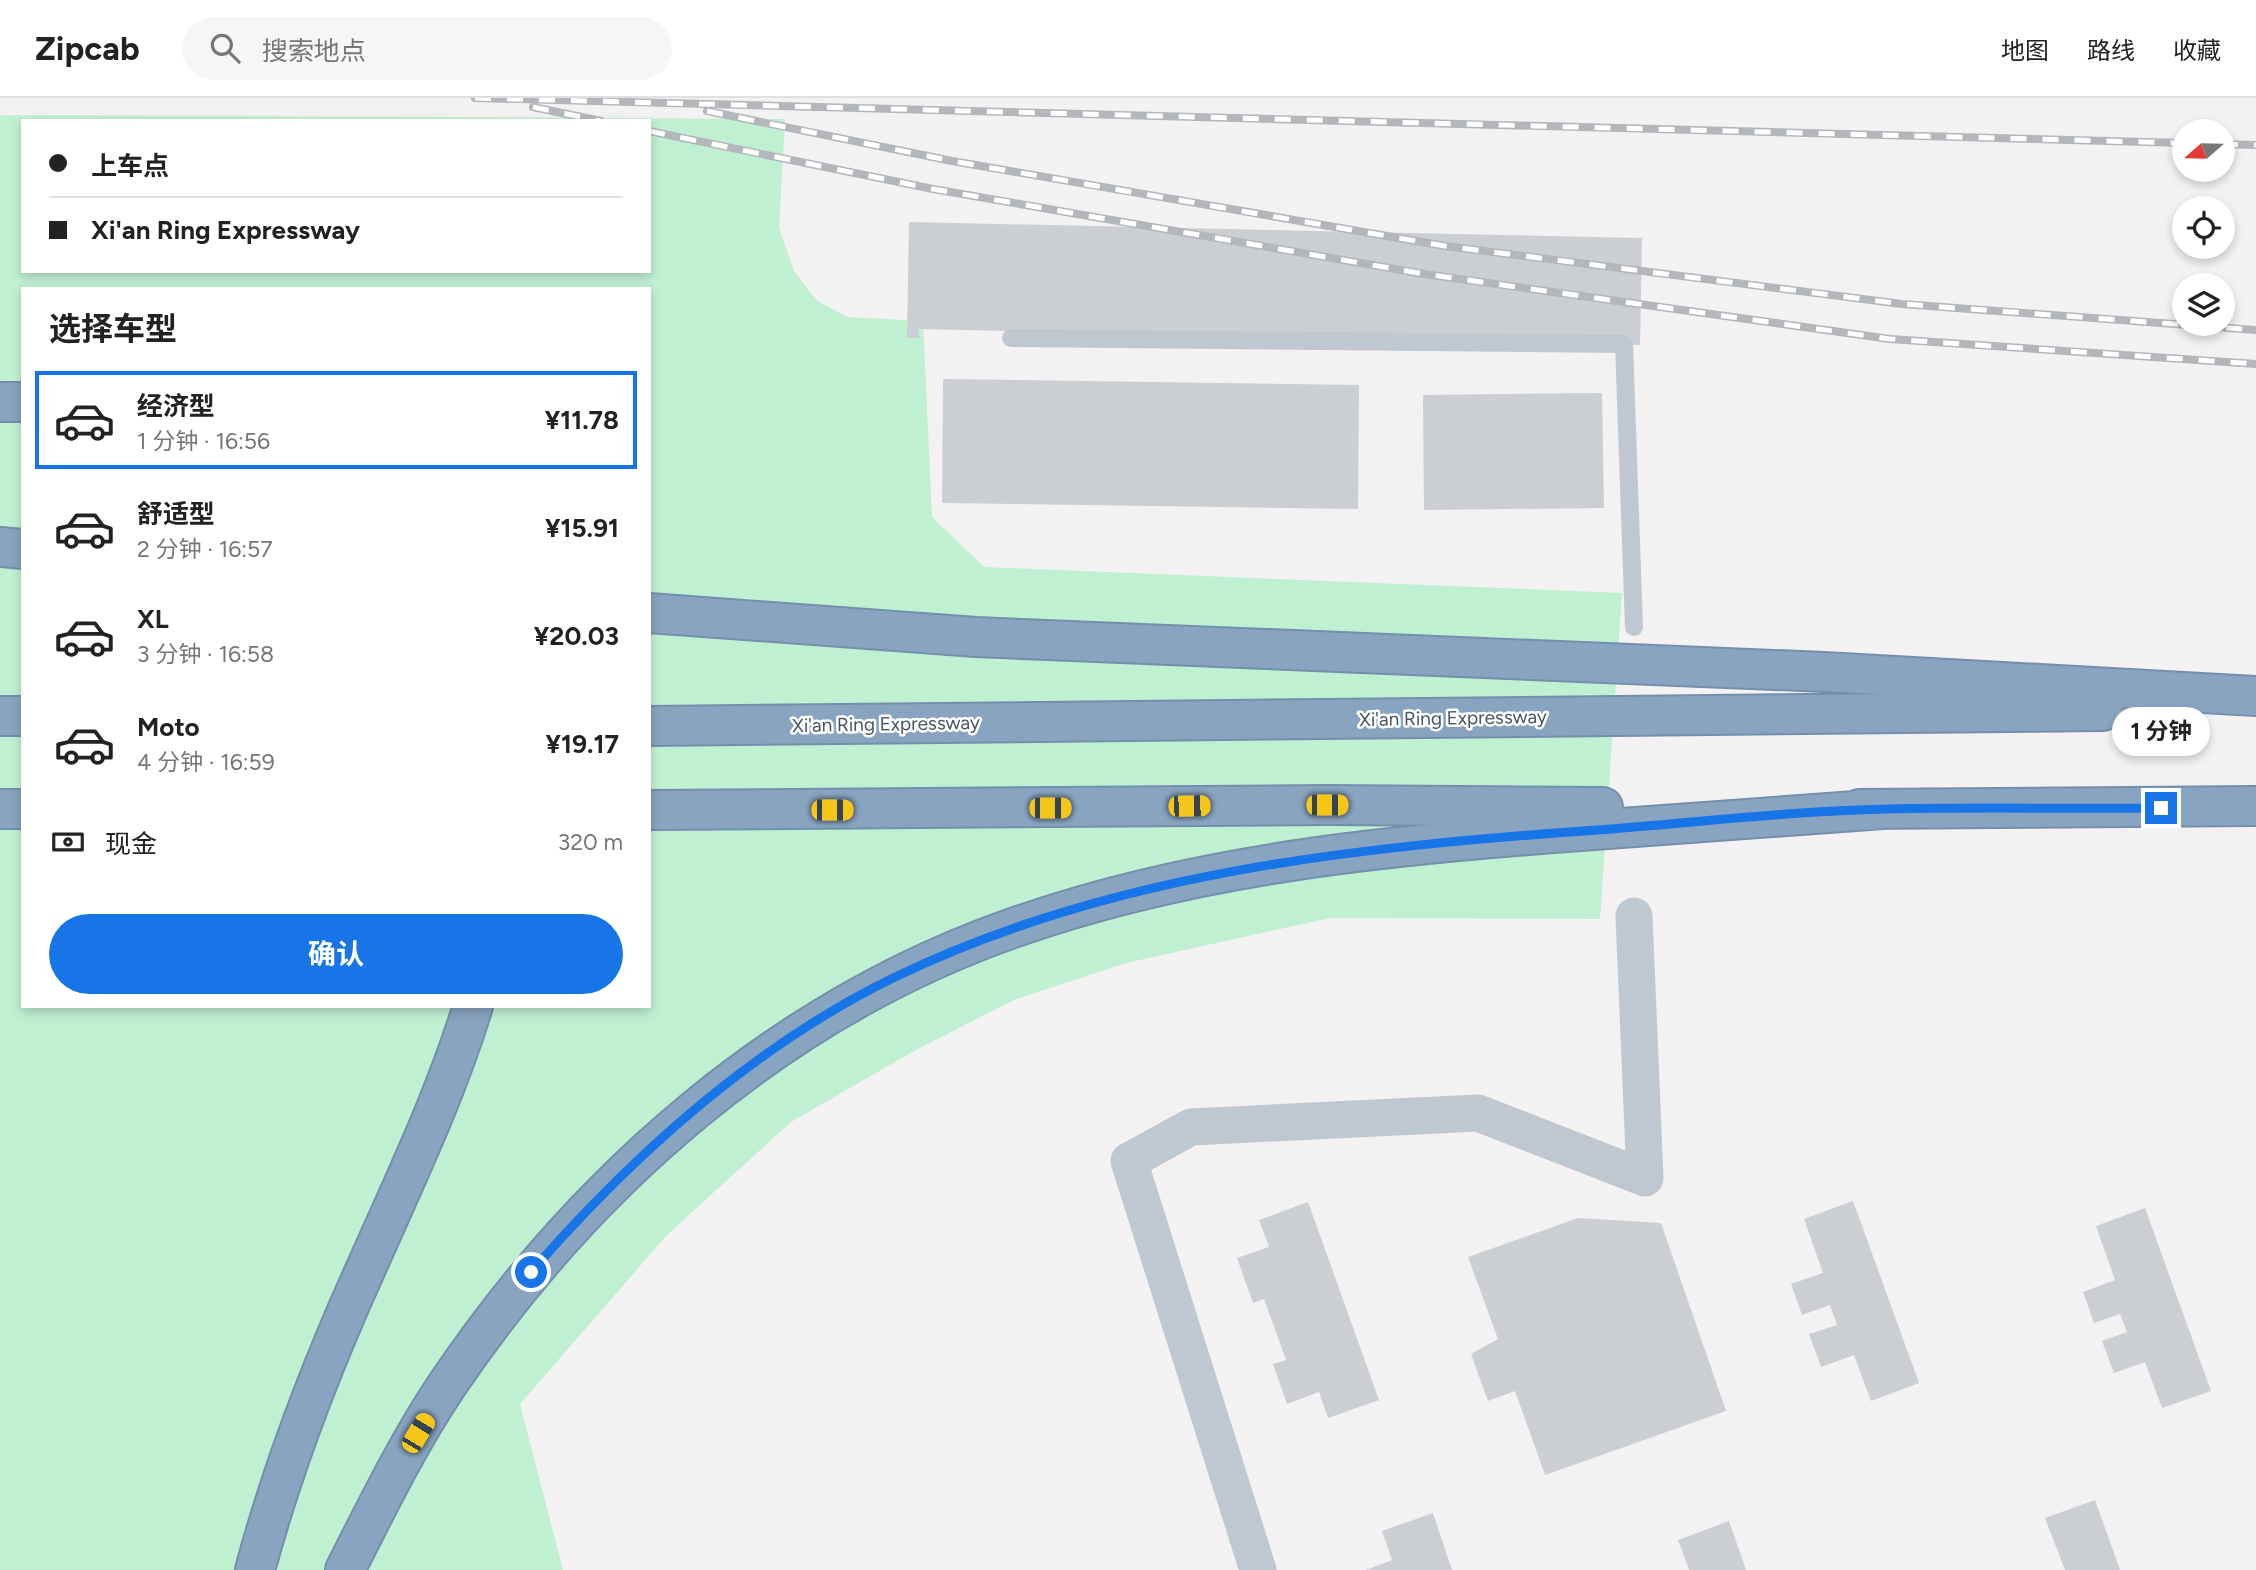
<!DOCTYPE html>
<html lang="zh">
<meta charset="utf-8">
<style>
body{margin:0;font-family:Figtree,"Noto Sans SC",sans-serif;background:#f6f6f6;color:#222;height:100vh;display:flex;flex-direction:column;font-size:26px;white-space:nowrap}
*{box-sizing:border-box;margin:0}
p{font-size:23px;color:#767676}
.icon{flex:none;width:38px;height:38px;fill:none;stroke:currentColor;stroke-width:2;stroke-linecap:round;stroke-linejoin:round}
.map{position:relative;flex:1;overflow:hidden}
.drawer{position:absolute;left:21px;top:189px;width:630px;height:721px;display:flex;flex-direction:column;background:#fff;border-radius:0px;box-shadow:0 4px 10px #0003}
.drawer>*{flex:none}
.top-card{position:absolute;left:21px;top:21px;width:630px;height:154px;border-radius:0px;box-shadow:0 4px 10px #0003;display:grid;align-content:center;height:154px;padding:0 28px;background:#fff}
.needle{width:46px;rotate:250deg}
.buttons{position:absolute;left:2172px;top:21px;display:grid;gap:14px}
.buttons a{display:grid;place-items:center;width:63px;height:63px;border-radius:50%;background:#fff;box-shadow:0 4px 10px #0003;font-size:35px}
.end{position:absolute;width:32px;height:32px;margin:-16px;border:9px solid #1875e7;background:#fff;box-shadow:0 0 0 4px #fff}
.from{border-radius:50%}
.bubble{position:absolute;height:49px;border-radius:24px;background:#fff;box-shadow:0 4px 10px #0003;font-size:23px;font-weight:700;line-height:49px;text-align:center}
.car{position:absolute;width:21px;height:42px;margin:-21px -10px;border-radius:9px;box-shadow:0 0 5px 2px #0007;background:linear-gradient(#f5c518 24%,#345 0 40%,#f5c518 0 76%,#345 0 86%,#f5c518 0)}
.top-card b{display:flex;align-items:center;gap:24px;height:66px;font-size:26px}
.top-card b+b{border-top:2px solid #e0e0e0}
.top-card i{width:18px;height:18px;background:#222}
ul{padding:0;list-style:none}
li{display:flex;align-items:center;gap:21px;height:98px;margin:0 14px 10px;padding:0 14px;border:4px solid transparent;border-radius:0px}
li div{flex:1}
li b{display:block;font-size:26px}
li em{font-style:normal;font-weight:700}
li.selected{border-color:#1875e7}
li>.icon{width:63px;height:63px;stroke-width:1.5}
h2{padding:0 28px;font-size:32px;line-height:84px}
.pay{display:flex;align-items:center;gap:18px;height:77px;padding:0 28px;font-size:26px}
.pay p{margin-inline-start:auto}
.action{display:flex;gap:14px;margin-top:auto;padding:14px 28px}
.action a{flex:1;height:80px;border-radius:42px;background:#1875e7;color:#fff;font-size:28px;font-weight:700;line-height:80px;text-align:center}
header{display:flex;align-items:center;gap:42px;box-sizing:border-box;height:98px;padding:0 35px;background:#fff;border-bottom:2px solid #e0e0e0}
header strong{font-size:33px}
nav{display:flex;gap:38px;margin-inline-start:auto;font-size:24px}
.search{width:490px;height:63px;background:#f6f6f6;display:flex;align-items:center;gap:18px;box-sizing:border-box;padding:0 24px;border-radius:38px;color:#767676;font-size:26px}
.map>svg:first-child{display:block}
</style>
<header>
<strong>Zipcab</strong>
<div class="search"><svg class="icon" aria-label="search" viewBox="0 0 24 24"><circle cx="10" cy="10" r="6"/><path d="M15 15l6 6"/></svg>搜索地点</div>
<nav><a>地图</a><a>路线</a><a>收藏</a></nav>
</header>
<div class="map">
<svg width="2256" height="1472" viewBox="0 0 2256 1472">
<rect width="100%" height="100%" fill="#f3f1f1"/>
<!-- green -->
<path fill="#c0f0d2" fill-rule="evenodd" d="M0 17 785 21 779 130 794 173 816 202 847 219 923 223 932 419 984 469 1622 495 1600 821 1330 820 1126 865 1014 902 914 953 791 1024 667 1137 520 1306 563 1472H0ZM23 23H649V173H23ZM23 191H649V908H23Z"/>
<!-- building -->
<path fill="#cbced3" d="M909 124 1642 140 1640 247 919 231V240H907Z
M943 281 1359 287 1358 411 942 405Z
M1602 295 1604 410 1424 412 1423 297Z
M1853 1103 1919 1285 1871 1303 1854 1257 1821 1269 1809 1236 1837 1227 1830 1207 1802 1217 1791 1186 1823 1175 1804 1121Z
M1308 1104 1379 1302 1328 1320 1319 1294 1287 1306 1273 1266 1286 1262 1264 1201 1253 1205 1237 1160 1269 1149 1259 1122Z
M2145 1110 2211 1293 2162 1310 2145 1264 2114 1275 2102 1243 2127 1234 2120 1216 2094 1225 2083 1194 2115 1182 2096 1128Z
M1578 1120 1661 1125 1726 1313 1545 1377 1515 1293 1488 1303 1471 1256 1498 1241 1468 1159Z
M2095 1402 2120 1472H2065L2045 1420Z
M1433 1415 1452 1472H1366L1392 1462 1382 1433Z
M1729 1423 1746 1472H1689L1678 1442Z"/>
<g fill="none" stroke-linecap="round" stroke-linejoin="round">
<!-- motorway casing -->
<g stroke="#748fac" stroke-width="42">
<path id="motorway" d="M0 304H23
M0 449 23 451
M649 515 976 539 1824 574 2256 598
M0 618H23
M649 628 2103 613
M0 711H23
M1859 711 2256 708
M649 712 1327 707 1603 709
M255 1472C283 1368 322 1267 367 1168 405 1082 445 999 473 908
M345 1472C377 1409 408 1345 447 1287 584 1084 778 913 1010 831 1192 766 1388 747 1580 733 1681 726 1782 719 1883 711"/>
</g>
<!-- service -->
<path stroke="#bfc8d0" stroke-width="18" d="M1011 240 1624 246 1634 529"/>
<!-- minor -->
<path stroke="#bfc8d0" stroke-width="37" d="M1258 1472 1129 1063 1191 1029 1478 1015 1645 1080 1634 818"/>
<!-- motorway -->
<use href="#motorway" stroke="#89a4c0" stroke-width="38"/>
<!-- rail casing -->
<g stroke="#b3b6bb" stroke-width="8">
<path id="rail" d="M475 0 2184 45
M533 9 601 23
M707 13 952 63 1445 148 1902 206 2256 232
M649 33 933 91 1424 176 1890 241 2256 266
M2222 46 2256 47"/>
</g>
<!-- rail -->
<use href="#rail" stroke="#fff" stroke-width="5" stroke-dasharray="16" stroke-linecap="butt"/>
</g>
<g fill="none" stroke-linecap="round" stroke-linejoin="round">
<!-- route -->
<path stroke="#1875e7" stroke-width="9" d="M531 1174C632 1058 754 948 893 880 1111 774 1357 749 1597 732 1693 725 1791 713 1887 711 1979 709 2070 711 2161 710"/>
</g>
<g text-anchor="middle" dominant-baseline="central" stroke-width="5" stroke-linejoin="round" paint-order="stroke">
<!-- street labels -->
<g font-size="19" fill="#48555f" stroke="#fff">
<text transform="translate(1453 620) rotate(-1)">Xi'an Ring Expressway</text>
<text transform="translate(886 626) rotate(-1)">Xi'an Ring Expressway</text>
</g>
</g>
</svg>
<div class="buttons">
<a><svg class="needle" viewBox="-14 -14 28 28"><path d="M0-13l5 13h-10z" fill="#e53935"/><path d="M0 13l5-13h-10z" fill="#767676"/></svg></a>
<a><svg class="icon" aria-label="locate" viewBox="0 0 24 24"><circle cx="12" cy="12" r="6"/><path d="M12 2v4M12 18v4M2 12h4M18 12h4"/></svg></a>
<a><svg class="icon" aria-label="layers" viewBox="0 0 24 24"><path d="M12 4l9 5-9 5-9-5zM3 14l9 5 9-5"/></svg></a>
</div>
<i class="end from" style="left:531px;top:1174px"></i>
<i class="end" style="left:2161px;top:710px"></i>
<div class="bubble" style="left:2112px;top:609px;width:98px">1 分钟</div>
<i class="car" style="left:1327px;top:707px;rotate:90deg"></i>
<i class="car" style="left:1189px;top:708px;rotate:89deg"></i>
<i class="car" style="left:1050px;top:710px;rotate:90deg"></i>
<i class="car" style="left:832px;top:712px;rotate:90deg"></i>
<i class="car" style="left:418px;top:1335px;rotate:31deg"></i>
<div class="top-card">
<b><i class="from"></i>上车点</b>
<b><i></i>Xi'an Ring Expressway</b>
</div>
<section class="drawer">
<h2>选择车型</h2>
<ul>
<li class="selected"><svg class="icon" aria-label="car" viewBox="0 0 24 24"><path d="M5 17H2v-5l4-1 3-4h7l3 4 3 1v5h-3M9 17h6M6 11h13"/><circle cx="7" cy="17" r="2"/><circle cx="17" cy="17" r="2"/></svg><div><b>经济型</b><p>1 分钟 · 16:56</p></div><em>¥11.78</em></li>
<li><svg class="icon" aria-label="car" viewBox="0 0 24 24"><path d="M5 17H2v-5l4-1 3-4h7l3 4 3 1v5h-3M9 17h6M6 11h13"/><circle cx="7" cy="17" r="2"/><circle cx="17" cy="17" r="2"/></svg><div><b>舒适型</b><p>2 分钟 · 16:57</p></div><em>¥15.91</em></li>
<li><svg class="icon" aria-label="car" viewBox="0 0 24 24"><path d="M5 17H2v-5l4-1 3-4h7l3 4 3 1v5h-3M9 17h6M6 11h13"/><circle cx="7" cy="17" r="2"/><circle cx="17" cy="17" r="2"/></svg><div><b>XL</b><p>3 分钟 · 16:58</p></div><em>¥20.03</em></li>
<li><svg class="icon" aria-label="car" viewBox="0 0 24 24"><path d="M5 17H2v-5l4-1 3-4h7l3 4 3 1v5h-3M9 17h6M6 11h13"/><circle cx="7" cy="17" r="2"/><circle cx="17" cy="17" r="2"/></svg><div><b>Moto</b><p>4 分钟 · 16:59</p></div><em>¥19.17</em></li>
</ul>
<div class="pay"><svg class="icon" aria-label="cash" viewBox="0 0 24 24"><path d="M3 7h18v10H3z"/><circle cx="12" cy="12" r="2"/></svg>现金<p>320 m</p></div>
<div class="action"><a>确认</a></div>
</section>
</div>
